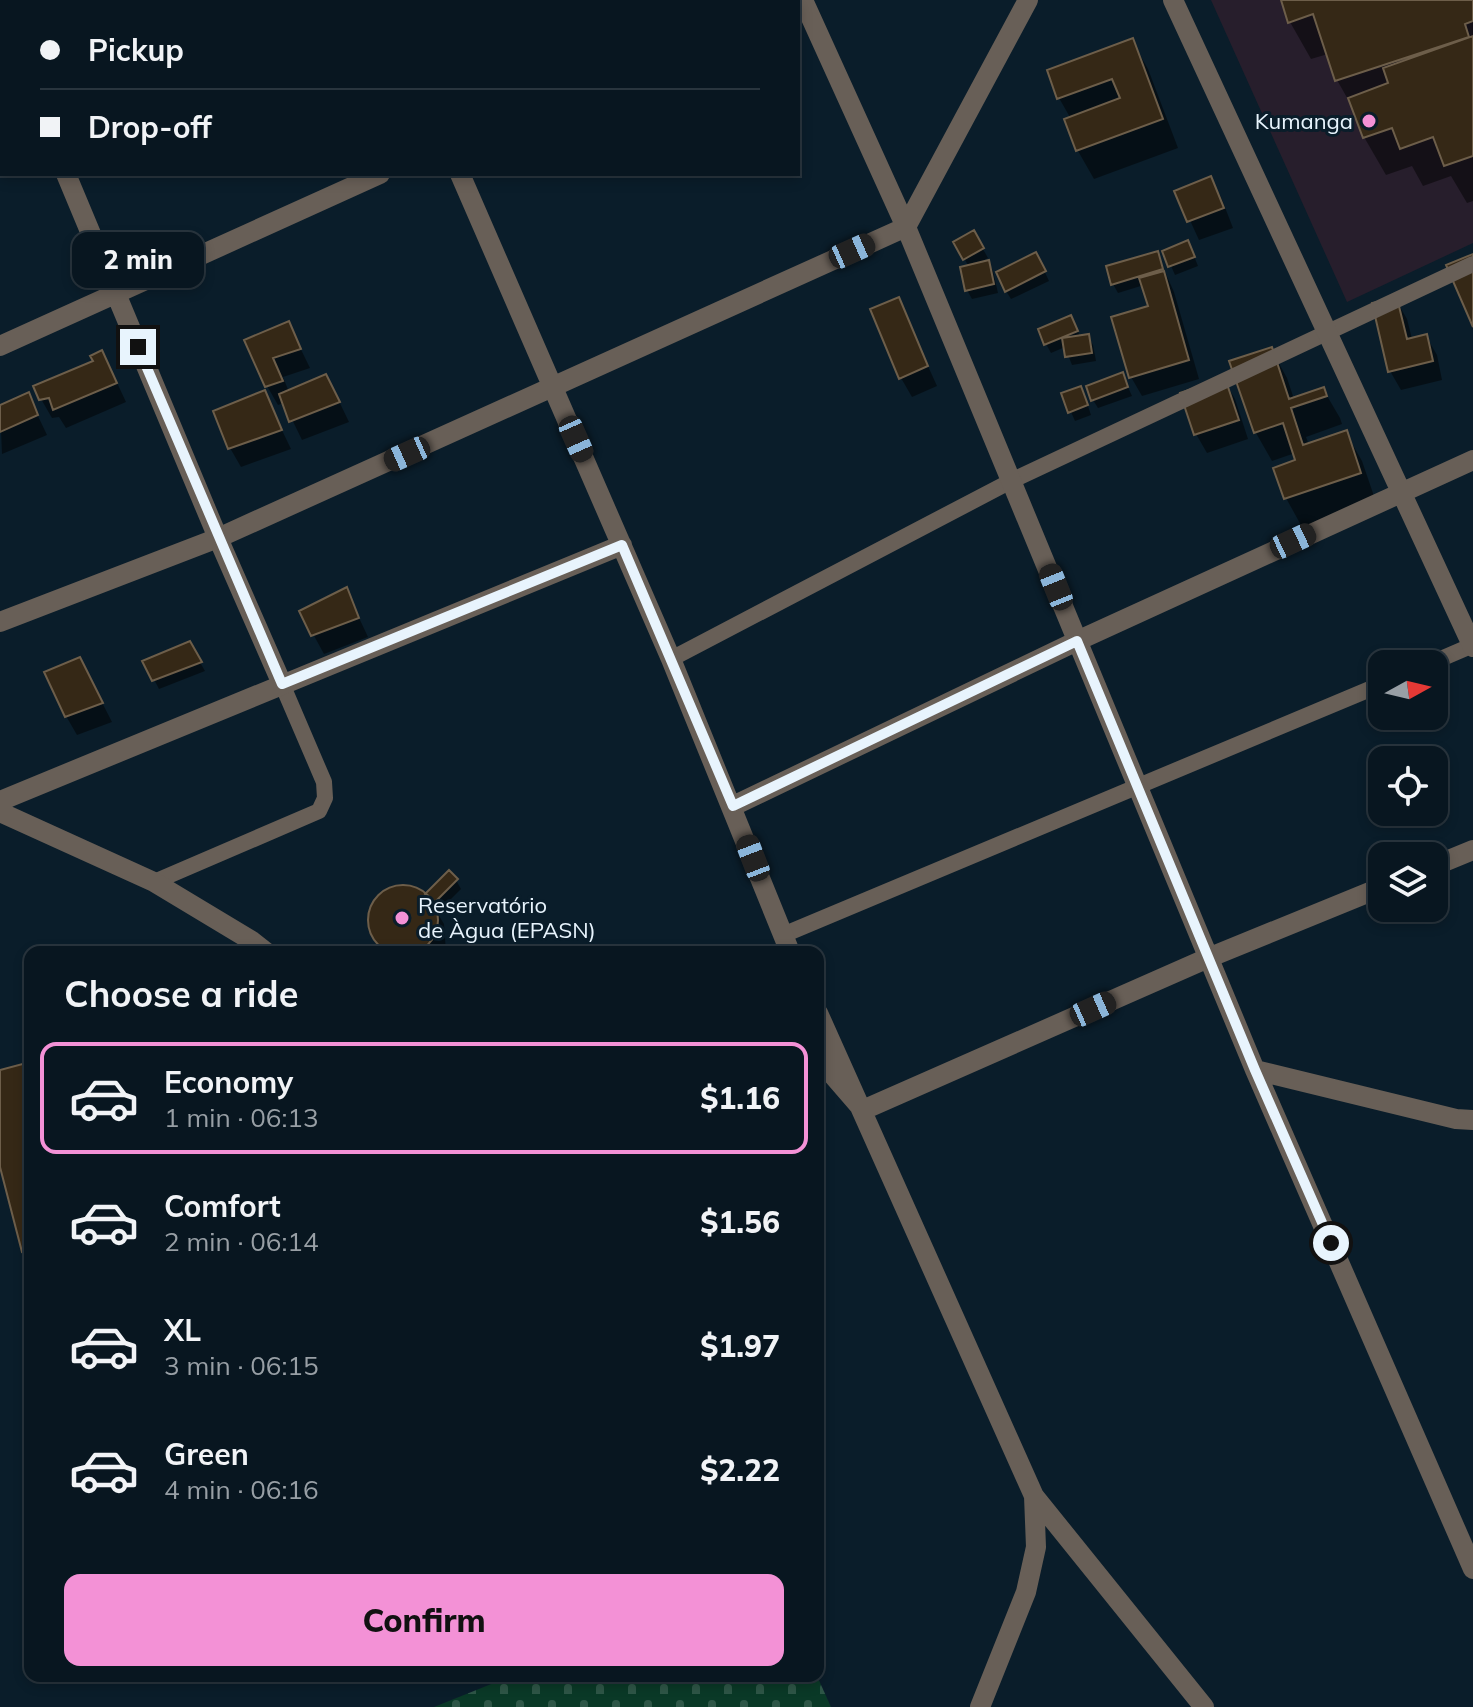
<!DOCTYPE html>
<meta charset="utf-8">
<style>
body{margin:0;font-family:Mulish,sans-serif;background:#111f29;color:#f1f3f6;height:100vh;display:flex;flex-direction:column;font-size:30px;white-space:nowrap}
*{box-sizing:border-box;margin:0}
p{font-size:26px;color:#989fa5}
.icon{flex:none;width:44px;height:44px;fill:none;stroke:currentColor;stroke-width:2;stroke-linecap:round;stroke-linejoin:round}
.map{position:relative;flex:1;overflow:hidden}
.drawer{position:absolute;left:24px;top:946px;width:800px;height:736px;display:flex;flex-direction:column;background:#081620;border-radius:16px;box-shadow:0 4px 12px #0003,0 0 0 2px #29353e}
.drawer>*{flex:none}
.hud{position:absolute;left:0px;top:0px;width:800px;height:176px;box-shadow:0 4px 12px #0003,0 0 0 2px #29353e;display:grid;align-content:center;height:176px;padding:0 40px;background:#081620}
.needle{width:52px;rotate:82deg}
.fabs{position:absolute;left:1368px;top:650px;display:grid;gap:16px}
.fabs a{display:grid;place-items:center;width:80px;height:80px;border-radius:16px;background:#081620;box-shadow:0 4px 12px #0003,0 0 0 2px #29353e;font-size:40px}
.end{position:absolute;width:36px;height:36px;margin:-18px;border:10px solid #e8f4fd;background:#111;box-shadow:0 0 0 4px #111}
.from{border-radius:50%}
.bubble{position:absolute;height:56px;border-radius:16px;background:#081620;box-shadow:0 4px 12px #0003,0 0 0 2px #29353e;font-size:26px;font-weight:800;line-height:56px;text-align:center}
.car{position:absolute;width:24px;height:48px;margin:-24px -12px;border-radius:10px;box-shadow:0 0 6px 2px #0007;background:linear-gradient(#222 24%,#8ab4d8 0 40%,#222 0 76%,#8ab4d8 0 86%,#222 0)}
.hud b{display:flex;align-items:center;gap:28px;height:76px;font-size:30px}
.hud b+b{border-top:2px solid #29353e}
.hud i{width:20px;height:20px;background:#f1f3f6}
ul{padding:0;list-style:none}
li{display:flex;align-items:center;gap:24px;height:112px;margin:0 16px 12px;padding:0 24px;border:4px solid transparent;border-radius:16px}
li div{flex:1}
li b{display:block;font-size:30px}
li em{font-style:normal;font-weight:800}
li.selected{border-color:#f391d6}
li>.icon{width:72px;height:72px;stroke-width:1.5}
h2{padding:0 40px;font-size:36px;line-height:96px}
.cta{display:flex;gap:16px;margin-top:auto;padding:16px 40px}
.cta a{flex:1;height:92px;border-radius:16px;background:#f391d6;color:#111;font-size:32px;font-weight:800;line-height:92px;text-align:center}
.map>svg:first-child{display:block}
</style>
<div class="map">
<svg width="1473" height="1707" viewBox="0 0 1473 1707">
<defs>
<pattern id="cemetery-stones" width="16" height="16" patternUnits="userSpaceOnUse" patternTransform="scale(2)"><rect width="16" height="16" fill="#0a3927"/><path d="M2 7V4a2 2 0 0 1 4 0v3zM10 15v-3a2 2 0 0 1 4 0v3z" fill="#2e5647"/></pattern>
</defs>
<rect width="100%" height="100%" fill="#0a1d2a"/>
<!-- education -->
<path fill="#271e2c" d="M1211 0H1473V243L1347 302Z"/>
<!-- cemetery -->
<path fill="url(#cemetery-stones)" d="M511 1676H817L831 1707H434Z"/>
<!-- shadow -->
<path fill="#0007" d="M1283 0H1473V201L1467 203 1451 176 1423 186 1412 166 1386 175 1364 137 1354 110 1337 80 1328 54 1311 59 1290 22Z
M1132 41 1148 69 1178 148 1094 179 1078 151 1067 120 1071 119 1059 98Z
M1210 178 1221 197 1233 228 1199 240 1177 192Z
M974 233 988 258 976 264 988 262 993 271 998 293 972 299 967 290 969 267 955 242Z
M1192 251 1198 266 1175 275 1165 252Z
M1157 254 1174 292 1199 379 1142 396 1131 377 1150 308 1144 285 1118 293 1113 284Z
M1041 264 1049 281 1011 299 1006 291Z
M898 300 937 386 912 397 901 378 872 310Z
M1396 300 1407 319 1412 339 1426 336 1437 355 1442 380 1401 390 1390 371Z
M288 323 310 368 283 377 289 392 336 395 349 422 302 440 284 403 278 405 267 386 246 341Z
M1076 326 1080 337 1088 336 1093 345 1096 361 1072 365 1065 347 1051 353 1046 344Z
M1271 349 1287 378 1294 399 1323 389 1340 418 1342 424 1306 437 1309 445 1346 433 1362 461 1376 502 1302 527 1286 498 1297 461 1295 453 1272 461 1256 433 1232 362Z
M112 372 126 402 66 428 59 417 52 418 41 399Z
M1122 374 1132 396 1098 408 1093 400Z
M1224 380 1235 399 1248 439 1207 453 1196 434Z
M264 393 291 449 241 467 230 448Z
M1063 394 1085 397 1091 415 1075 421Z
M28 395 47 435 2 454 0 407Z
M346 590 368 637 324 654 301 612Z
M189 643 205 671 159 689 145 662Z
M90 679 112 722 77 735 66 716Z
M456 880 461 889 440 910 433 906 444 924 446 952H382L375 940 369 920 377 900 394 889 415 890 434 905 428 895Z
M30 1064V1263L24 1252 0 1159V1072Z"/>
<!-- building -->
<path fill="#352816" stroke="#6d5e4a" stroke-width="2" d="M1281 0H1473V21L1465 24 1469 37 1335 81 1313 14 1288 23Z
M1473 36V156L1444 166 1433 137 1400 149 1392 128 1363 138 1348 98 1388 83 1383 68Z
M1133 38 1163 119 1076 151 1064 119 1120 98 1112 79 1057 99 1047 70Z
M1211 176 1224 208 1187 222 1174 191Z
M974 230 984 248 963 260 953 242Z
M1188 240 1195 257 1168 267 1162 251Z
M1158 251 1163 269 1111 285 1106 266Z
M1036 252 1046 271 1005 292 996 272Z
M1473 254V327L1446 265Z
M989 260 994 284 965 291 960 267Z
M1164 271 1189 360 1129 378 1111 317 1148 306 1139 278Z
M899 297 928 366 899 379 870 309Z
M1397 298 1407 339 1427 334 1433 361 1388 372 1372 303Z
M1071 315 1078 331 1044 345 1038 329Z
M289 321 301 349 273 358 283 381 265 387 244 340Z
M1089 334 1092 353 1065 357 1062 338Z
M1272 347 1289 399 1324 387 1327 396 1291 408 1303 445 1347 430 1361 473 1284 499 1273 468 1295 460 1283 423 1254 433 1229 361Z
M102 350 117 383 53 410 49 398 39 400 33 386 93 361 90 356Z
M1123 372 1128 387 1091 401 1086 386Z
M326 374 340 402 289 422 279 394Z
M1225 378 1239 420 1194 435 1180 393Z
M1081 386 1088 405 1068 413 1061 393Z
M265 390 282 430 228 449 213 411Z
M29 392 38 415 0 432V405Z
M347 587 359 618 311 636 299 611Z
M190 641 202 662 152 681 142 661Z
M80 657 103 703 65 717 44 672Z
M449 870 458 879 434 903 425 894Z
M368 920a35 35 0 1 1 70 0a35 35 0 1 1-70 0Z
M30 1062V1250L22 1252 0 1167V1070Z"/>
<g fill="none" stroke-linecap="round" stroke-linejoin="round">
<!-- service -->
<path stroke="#685f57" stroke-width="16" d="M671 659 1013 480 1473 264
M1429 664 1473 645
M154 882 319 811 325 798 324 782 282 684
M783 935 1382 684"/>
<!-- minor -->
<path stroke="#685f57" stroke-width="20" d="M383 0 384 2
M803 0 906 227 1255 1070 1473 1569
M1173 0 1473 647
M238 2 243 0
M775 2 780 0
M0 15 2 20
M0 101 2 100
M66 174 218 538 282 684
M460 174 671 659 790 952
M0 346 380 174
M0 622 218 538 906 227 1028 0
M0 801 622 545
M733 806 1077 641 1473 460
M0 812 154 882 252 941 266 952
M1434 866 1473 850
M818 1013 1034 1496 1204 1707
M818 1058 863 1110 1208 958 1382 887
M1255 1070 1456 1119 1473 1120
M980 1707 1026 1592 1036 1547 1034 1496"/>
</g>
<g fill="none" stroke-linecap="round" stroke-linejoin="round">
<!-- route -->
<path stroke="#e8f4fd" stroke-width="10" d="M138 347 282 684 622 545 733 806 1077 641 1255 1070 1331 1243"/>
</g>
<!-- markers -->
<g fill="#f391d6" stroke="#0a1d2a" stroke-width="3">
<circle cx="1369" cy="121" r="8"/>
<circle cx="402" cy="918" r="8"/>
</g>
<g text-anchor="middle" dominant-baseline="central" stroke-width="6" stroke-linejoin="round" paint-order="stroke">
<!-- poi labels -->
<g font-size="22" fill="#e8f4fd" stroke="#0a1d2a" text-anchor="end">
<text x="1353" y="121">Kumanga</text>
<text x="418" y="905" text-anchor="start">Reservatório<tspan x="418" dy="25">de Àgua (EPASN)</tspan></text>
</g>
</g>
</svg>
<div class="fabs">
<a><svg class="needle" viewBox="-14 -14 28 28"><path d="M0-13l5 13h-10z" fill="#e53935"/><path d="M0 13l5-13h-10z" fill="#989fa5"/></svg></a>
<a><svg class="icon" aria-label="locate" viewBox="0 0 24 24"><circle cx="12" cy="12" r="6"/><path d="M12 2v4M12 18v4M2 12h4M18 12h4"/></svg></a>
<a><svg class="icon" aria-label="layers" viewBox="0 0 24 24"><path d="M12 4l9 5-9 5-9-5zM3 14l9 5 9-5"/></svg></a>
</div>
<i class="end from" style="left:1331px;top:1243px"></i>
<i class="end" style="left:138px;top:347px"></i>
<div class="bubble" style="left:72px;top:232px;width:132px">2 min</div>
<i class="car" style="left:852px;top:251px;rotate:66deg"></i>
<i class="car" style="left:576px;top:439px;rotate:156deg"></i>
<i class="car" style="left:407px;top:454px;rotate:246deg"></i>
<i class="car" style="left:1293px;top:541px;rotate:65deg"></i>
<i class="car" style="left:1056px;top:587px;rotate:338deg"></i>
<i class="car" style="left:753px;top:858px;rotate:339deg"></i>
<i class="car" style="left:1093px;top:1009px;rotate:66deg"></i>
<div class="hud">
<b><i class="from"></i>Pickup</b>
<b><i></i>Drop-off</b>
</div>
<section class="drawer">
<h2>Choose a ride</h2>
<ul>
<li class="selected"><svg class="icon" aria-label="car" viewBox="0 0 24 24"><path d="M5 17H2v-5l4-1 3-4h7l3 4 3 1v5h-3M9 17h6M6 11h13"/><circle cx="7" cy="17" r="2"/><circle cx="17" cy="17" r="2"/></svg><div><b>Economy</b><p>1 min · 06:13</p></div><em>$1.16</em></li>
<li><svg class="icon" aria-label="car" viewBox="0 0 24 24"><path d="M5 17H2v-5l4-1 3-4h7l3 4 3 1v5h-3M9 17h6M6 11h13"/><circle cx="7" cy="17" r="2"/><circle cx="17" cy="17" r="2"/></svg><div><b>Comfort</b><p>2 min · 06:14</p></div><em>$1.56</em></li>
<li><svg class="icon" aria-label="car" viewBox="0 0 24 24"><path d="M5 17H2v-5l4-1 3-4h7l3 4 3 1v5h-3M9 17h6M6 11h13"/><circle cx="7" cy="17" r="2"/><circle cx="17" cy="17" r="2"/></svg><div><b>XL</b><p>3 min · 06:15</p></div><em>$1.97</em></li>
<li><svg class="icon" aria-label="car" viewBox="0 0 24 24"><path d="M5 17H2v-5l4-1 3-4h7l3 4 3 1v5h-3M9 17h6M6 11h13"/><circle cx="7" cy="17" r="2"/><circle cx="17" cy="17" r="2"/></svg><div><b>Green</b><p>4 min · 06:16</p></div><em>$2.22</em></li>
</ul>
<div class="cta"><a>Confirm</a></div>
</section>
</div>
